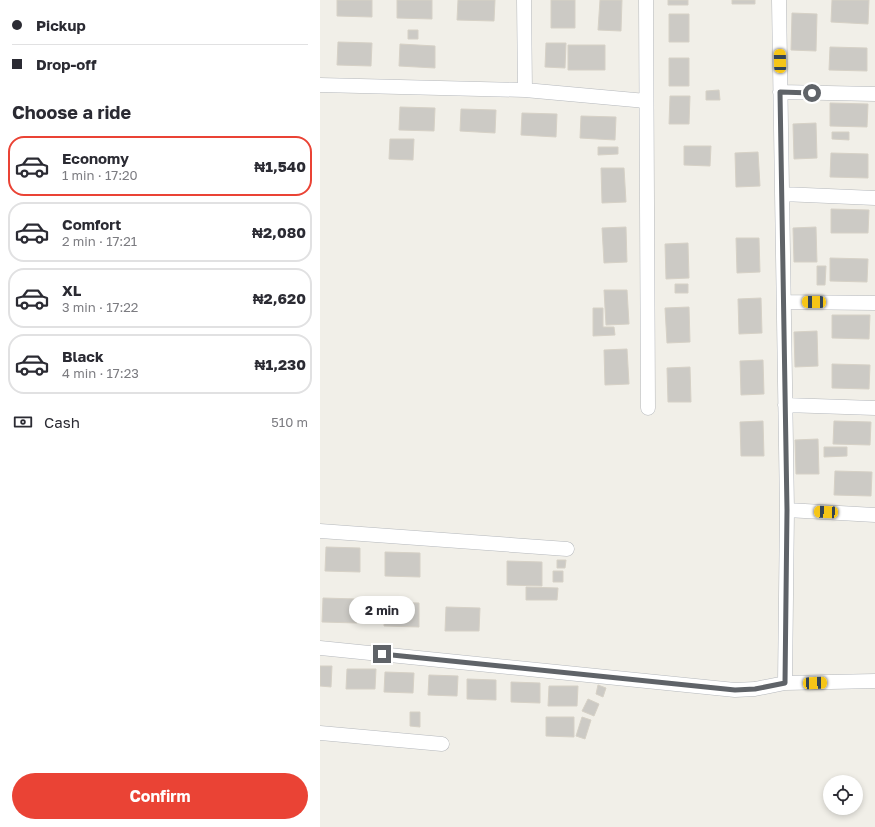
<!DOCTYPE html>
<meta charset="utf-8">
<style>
body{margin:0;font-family:"Golos Text",sans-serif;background:#f2f2f3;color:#2b2b33;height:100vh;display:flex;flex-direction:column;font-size:15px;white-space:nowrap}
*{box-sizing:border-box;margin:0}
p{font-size:13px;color:#7c7c81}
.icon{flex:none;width:22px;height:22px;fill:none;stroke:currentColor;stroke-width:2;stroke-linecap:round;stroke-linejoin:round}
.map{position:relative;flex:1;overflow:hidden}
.panel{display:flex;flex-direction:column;background:#fff;width:320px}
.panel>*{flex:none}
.guide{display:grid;align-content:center;height:88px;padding:0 12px;background:#fff}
.tools{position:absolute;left:503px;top:775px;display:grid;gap:8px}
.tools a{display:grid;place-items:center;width:40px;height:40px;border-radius:50%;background:#fff;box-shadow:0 2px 6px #0003;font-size:20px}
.end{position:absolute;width:18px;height:18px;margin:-9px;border:5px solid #5f6368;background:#fff;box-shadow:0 0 0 2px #fff}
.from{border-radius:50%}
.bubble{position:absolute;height:28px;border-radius:14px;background:#fff;box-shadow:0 2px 6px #0003;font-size:13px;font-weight:700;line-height:28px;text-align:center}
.car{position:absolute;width:12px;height:24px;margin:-12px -6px;border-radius:5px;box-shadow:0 0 3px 1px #0007;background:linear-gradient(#f5c518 24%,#345 0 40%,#f5c518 0 76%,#345 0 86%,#f5c518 0)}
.guide b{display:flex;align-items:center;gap:14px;height:38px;font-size:15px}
.guide b+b{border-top:1px solid #e1e1e2}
.guide i{width:10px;height:10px;background:#2b2b33}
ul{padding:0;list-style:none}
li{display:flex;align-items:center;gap:12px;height:60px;margin:0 8px 6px;padding:0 4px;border:2px solid #e1e1e2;border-radius:16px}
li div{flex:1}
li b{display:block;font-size:15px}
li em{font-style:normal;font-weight:700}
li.on{border-color:#ea4335}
li>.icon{width:36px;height:36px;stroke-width:1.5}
h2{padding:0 12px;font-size:18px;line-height:48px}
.pay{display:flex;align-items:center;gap:10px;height:44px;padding:0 12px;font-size:15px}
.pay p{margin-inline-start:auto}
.button{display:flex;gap:8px;margin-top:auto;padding:8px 12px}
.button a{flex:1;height:46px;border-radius:24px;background:#ea4335;color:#fff;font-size:16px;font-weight:700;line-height:46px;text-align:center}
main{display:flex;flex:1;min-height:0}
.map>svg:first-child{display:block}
</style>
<main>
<section class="panel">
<div class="guide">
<b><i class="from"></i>Pickup</b>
<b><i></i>Drop-off</b>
</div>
<h2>Choose a ride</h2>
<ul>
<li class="on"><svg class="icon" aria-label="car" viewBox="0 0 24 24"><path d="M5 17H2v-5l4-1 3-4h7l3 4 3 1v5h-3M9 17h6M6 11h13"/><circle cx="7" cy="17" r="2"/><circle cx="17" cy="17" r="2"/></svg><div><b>Economy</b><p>1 min · 17:20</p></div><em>₦1,540</em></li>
<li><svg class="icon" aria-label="car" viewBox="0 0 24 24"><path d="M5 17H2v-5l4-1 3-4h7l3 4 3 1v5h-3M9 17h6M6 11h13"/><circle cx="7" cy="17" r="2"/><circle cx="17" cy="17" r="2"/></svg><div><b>Comfort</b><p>2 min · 17:21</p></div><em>₦2,080</em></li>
<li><svg class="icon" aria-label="car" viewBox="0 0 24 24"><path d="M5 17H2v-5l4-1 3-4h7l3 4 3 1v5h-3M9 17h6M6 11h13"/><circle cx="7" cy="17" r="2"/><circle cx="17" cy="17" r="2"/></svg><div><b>XL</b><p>3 min · 17:22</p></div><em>₦2,620</em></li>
<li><svg class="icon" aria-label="car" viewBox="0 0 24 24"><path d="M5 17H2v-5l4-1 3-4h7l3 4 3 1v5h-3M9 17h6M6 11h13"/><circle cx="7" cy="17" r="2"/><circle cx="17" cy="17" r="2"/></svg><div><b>Black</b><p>4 min · 17:23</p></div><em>₦1,230</em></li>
</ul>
<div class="pay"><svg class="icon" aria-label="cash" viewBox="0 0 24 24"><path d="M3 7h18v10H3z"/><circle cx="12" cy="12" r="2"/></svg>Cash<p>510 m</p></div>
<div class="button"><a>Confirm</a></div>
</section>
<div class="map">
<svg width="555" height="827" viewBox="0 0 555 827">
<rect width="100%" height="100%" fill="#f1efe8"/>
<!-- building -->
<path fill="#cccac5" stroke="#d6d1c6" d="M17 0H52V17L17 16Z
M77 0H112V19L77 18Z
M138 0H175L174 21 137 20Z
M231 0H255V28H231Z
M280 0H302L301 31 278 30Z
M348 0H368V5H348Z
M412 0H435V4H412Z
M512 0H549L548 24 511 22Z
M472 13 497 14 496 51 471 50Z
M349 14H369V42H349Z
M88 30H98V39H88Z
M18 42 52 43 51 66 17 65Z
M226 43H246L245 68 225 67Z
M80 44 115 46V68L79 66Z
M248 45H285V70H248Z
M510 47 547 48V71L509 70Z
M349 58H369V86H349Z
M399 90 400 100H386V91Z
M350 96H370L369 124H349Z
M510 103 548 104 547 127 510 126Z
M80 107 115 108 114 131 79 130Z
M141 109 176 110 175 133 140 131Z
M202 113 237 114 236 137 201 135Z
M261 116 296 117 295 140 260 138Z
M496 123 497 158 474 159 473 124Z
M512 132H529V140L512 139Z
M70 139H94L93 160 69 159Z
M364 146H391L390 166 364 165Z
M278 147H298V154L278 155Z
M438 152 440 186 416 187 415 153Z
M511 153 548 154V178L510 177Z
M281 168H304L306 202 282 203Z
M511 209 549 210 548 233H511Z
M306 227 307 262 284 263 282 228Z
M496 227 497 262H474L473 228Z
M416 238H439L440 272 417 273Z
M368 243 369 278 346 279 345 244Z
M510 258 548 259 547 282 510 281Z
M497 266H506L505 285H497Z
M355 284H368V293H355Z
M284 290H307L309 324 286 325Z
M441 298 442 333 419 334 418 299Z
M369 307 370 342 347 343 345 308Z
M273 308H283V327H294L295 335 273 336Z
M512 315H550L549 339 512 338Z
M497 331 498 366 475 367 474 332Z
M307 349 309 384 285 385 284 350Z
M443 360 444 394 421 395 420 361Z
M512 364 550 365 549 389 512 388Z
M370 367 371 402H348L347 368Z
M443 421 444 456H421L420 422Z
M514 421 551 422 550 445 513 444Z
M498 439 499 474H476L475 440Z
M504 447H527V456L504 457Z
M515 471 552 472 551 496 514 495Z
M6 547 40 548V572L5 571Z
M65 552 100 553V577L65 576Z
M237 560H246L245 568H237Z
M187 561 222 562V586L187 585Z
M233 571H243V582H233Z
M206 587 238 588 237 600H206Z
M3 598 37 599V623L2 622Z
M65 602 99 603V627L64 626Z
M126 607 160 608 159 631H125Z
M0 666H12L11 687 0 686Z
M27 669H56L55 689H26Z
M65 672 94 673 93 693 64 692Z
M109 675 138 676 137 696 108 695Z
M147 679 176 680V700L147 699Z
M191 682 220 683V703L191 702Z
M278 685 286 688 283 697 276 694Z
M229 686H258L257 706H228Z
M268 699 279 704 274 716 262 711Z
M90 712H100V727L90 726Z
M226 717H254V737L226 736Z
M262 717 271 720 265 739 256 736Z"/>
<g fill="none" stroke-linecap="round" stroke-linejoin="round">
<!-- street casing -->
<g stroke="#b5b8bc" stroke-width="15">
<path id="street" d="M204 0 205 90
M326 0 328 408
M0 85 205 90 326 101
M460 92 555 94
M462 194 555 198
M464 302 555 303
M465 405 555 408
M467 510 555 515
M0 531 247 549
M0 648 415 690 435 689 465 683 467 510 459 0
M465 683 555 681
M0 733 122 744"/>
</g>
<!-- street -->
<use href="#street" stroke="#fff" stroke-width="14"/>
</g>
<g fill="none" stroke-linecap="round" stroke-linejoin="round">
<!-- route -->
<path stroke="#5f6368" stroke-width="5" d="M62 654 415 690 435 689 465 683 467 510 460 92 492 93"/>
</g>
</svg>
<div class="tools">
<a><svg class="icon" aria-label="locate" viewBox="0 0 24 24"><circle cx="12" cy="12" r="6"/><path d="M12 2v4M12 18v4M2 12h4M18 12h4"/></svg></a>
</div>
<i class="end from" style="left:492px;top:93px"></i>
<i class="end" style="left:62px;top:654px"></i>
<div class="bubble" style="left:29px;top:596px;width:66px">2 min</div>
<i class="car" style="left:460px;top:61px;rotate:359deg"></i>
<i class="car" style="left:494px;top:302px;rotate:271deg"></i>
<i class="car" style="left:506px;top:512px;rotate:273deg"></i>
<i class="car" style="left:495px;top:683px;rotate:88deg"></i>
</div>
</main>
